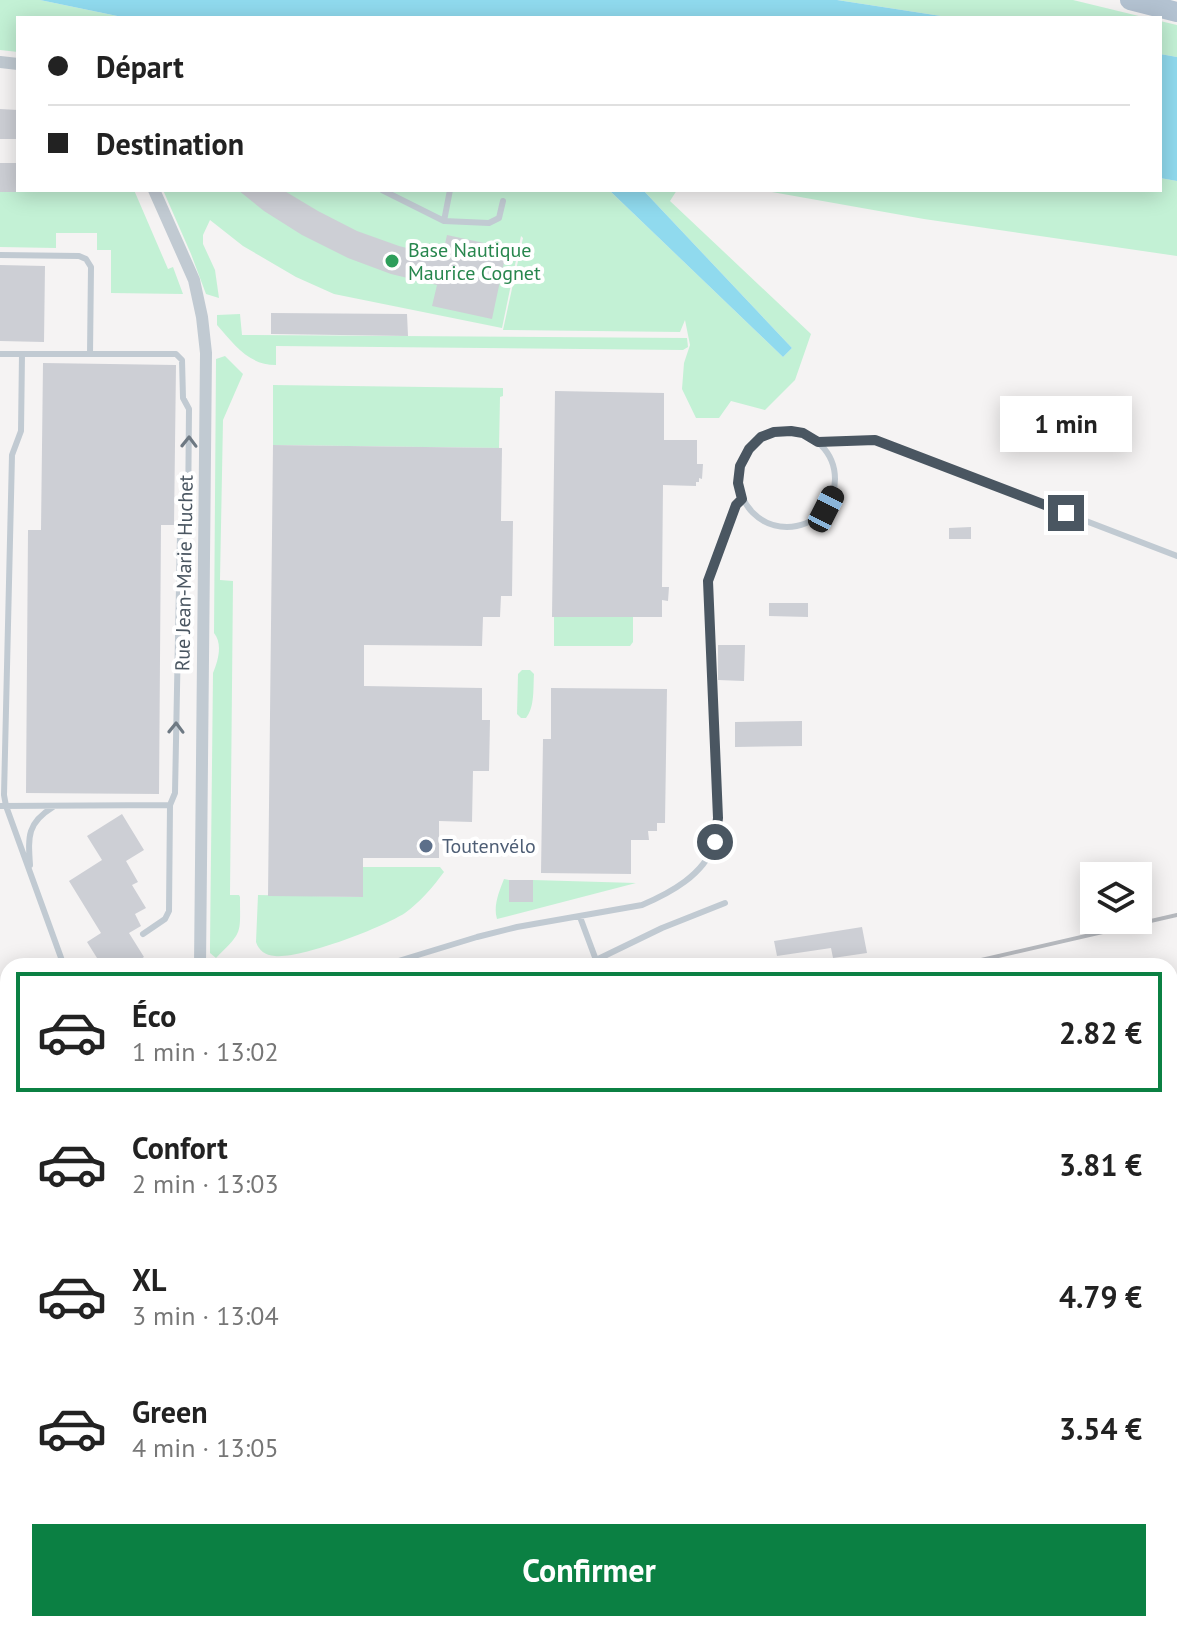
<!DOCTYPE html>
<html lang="fr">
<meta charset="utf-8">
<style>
body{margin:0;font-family:"PT Sans",sans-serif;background:#f6f6f6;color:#222;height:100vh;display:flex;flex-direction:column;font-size:30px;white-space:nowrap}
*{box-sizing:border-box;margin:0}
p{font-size:26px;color:#767676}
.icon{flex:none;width:44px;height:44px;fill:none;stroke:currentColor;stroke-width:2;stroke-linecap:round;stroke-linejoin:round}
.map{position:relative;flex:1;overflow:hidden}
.sheet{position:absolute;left:0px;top:958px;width:1178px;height:674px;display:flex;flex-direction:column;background:#fff;border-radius:24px 24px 0 0;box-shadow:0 4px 20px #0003}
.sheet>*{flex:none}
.banner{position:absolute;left:16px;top:16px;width:1146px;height:176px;border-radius:0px;box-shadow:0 4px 20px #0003;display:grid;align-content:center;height:176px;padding:0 32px;background:#fff}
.controls{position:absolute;left:1080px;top:862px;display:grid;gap:16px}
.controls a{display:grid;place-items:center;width:72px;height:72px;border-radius:0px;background:#fff;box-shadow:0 4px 20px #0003;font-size:40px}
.end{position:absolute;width:36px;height:36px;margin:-18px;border:10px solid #4a5661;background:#fff;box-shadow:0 0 0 4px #fff}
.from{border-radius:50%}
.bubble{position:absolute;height:56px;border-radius:0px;background:#fff;box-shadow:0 4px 20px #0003;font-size:26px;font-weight:700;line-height:56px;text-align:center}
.car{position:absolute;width:24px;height:48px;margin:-24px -12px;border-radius:10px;box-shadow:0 0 6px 2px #0007;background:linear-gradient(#222 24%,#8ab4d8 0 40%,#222 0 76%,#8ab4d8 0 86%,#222 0)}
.banner b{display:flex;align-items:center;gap:28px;height:76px;font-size:30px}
.banner b+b{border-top:2px solid #e0e0e0}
.banner i{width:20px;height:20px;background:#222}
ul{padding:14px 0 0;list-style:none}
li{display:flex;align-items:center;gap:24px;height:120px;margin:0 16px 12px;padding:0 16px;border:4px solid transparent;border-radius:0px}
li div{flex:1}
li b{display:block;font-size:30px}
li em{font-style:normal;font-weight:700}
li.selected{border-color:#0b8043}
li>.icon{width:72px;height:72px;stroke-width:1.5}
.button{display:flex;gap:16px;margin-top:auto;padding:16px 32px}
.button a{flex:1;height:92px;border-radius:0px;background:#0b8043;color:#fff;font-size:32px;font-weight:700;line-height:92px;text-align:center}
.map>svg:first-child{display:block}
</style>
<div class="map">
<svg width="1177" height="1631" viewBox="0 0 1177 1631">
<rect width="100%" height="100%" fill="#f5f3f3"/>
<!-- green -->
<path fill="#c3f1d5" d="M0 0H40L127 18H18V52L0 50Z
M837 0H1073L1147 18H954Z
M1160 21 1177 25V57L1160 54Z
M1160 178 1177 181V256L924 219 760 190H1160Z
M19 190H134L168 269 173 267 183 294 111 293V250H97V233H56V248L0 247V192H18Z
M163 190H609L783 357 792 348 643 190H677L670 201 811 334 795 380 765 410 731 401 719 418H696L682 389 684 363 690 345 685 320 680 332 503 330 523 238 521 236 502 328 334 294 296 277 243 246 210 220 203 235V244L215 270 219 298 206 294 191 254Z
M240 314 242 335 687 338 688 347 683 350 276 346V365C248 365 234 344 217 325V315Z
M225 356 243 374 223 420 220 580 233 581 230 895H239L240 897C240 935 243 931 216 958L210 953V947L213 673C218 661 223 644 214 633L216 362V359Z
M273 385 503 388V396L500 397 499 448 273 445Z
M554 617H633V642L630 646H554Z
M522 670H530L534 674C533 688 535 707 526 718H521L517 714 518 674Z
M363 867H440L444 872C433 887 420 902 405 913 382 928 300 959 275 956 265 955 259 951 256 942L258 895 363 897Z
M504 879 509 880V901H533V880L636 883 497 919C493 906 499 892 504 879Z
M714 1624H927L929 1631H713Z"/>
<!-- water -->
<path fill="#90daee" d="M40 0H837L954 18H127Z
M1160 54 1177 57V181L1160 178Z
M609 190H643L792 348 783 357Z"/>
<!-- building -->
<path fill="#cdcfd5" d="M0 109 18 110V139H0Z
M0 163H18V192H0Z
M238 190H283L318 211 357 231 399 246 442 257 447 235 507 248 492 319 432 306 437 285 391 274 348 258 302 235 264 211Z
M0 265 45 266 44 342 0 341Z
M271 313 407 314 408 336 271 334Z
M43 363 176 365 174 525H161L159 794 26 793 28 530H41Z
M555 391 664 393V440H697V464H703L702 479 699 478V482H696V486L663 485 662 587H669L668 601 662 600V617H552Z
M273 445 502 448 501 521H513L512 596H501L500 617H483L482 646 364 645V686L482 688V720H490L489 771H473L472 822 439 821V858H363V897L268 896Z
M971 527V539H949V528Z
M769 603H808V617L769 616Z
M718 645H745L744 681 718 680Z
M551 688 667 689 665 823H657V831H648L649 840H631V874L541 873 543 739H551Z
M802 721V746L735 747V722Z
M122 814 144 850 126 861 138 882 132 885 146 908 135 914 141 926 129 933 144 957 130 966H102L87 942 101 933 69 881 102 860 87 836Z
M509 880H533V902H509Z
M862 927 867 953 833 958 831 948 777 956 774 941Z"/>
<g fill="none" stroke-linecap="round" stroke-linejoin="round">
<!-- lane -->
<path stroke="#c1cad2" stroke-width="6" d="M382 190 444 221 489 223 499 218 503 201
M444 221 450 190
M0 255 79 256 86 259 91 267 90 354
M0 354H176L182 360 183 398 189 409 188 520 180 535 175 793 170 805 169 911 165 919 143 934
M22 354 21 431 12 455 4 795 6 806 64 966
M739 479a48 48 0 1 1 96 0a48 48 0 1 1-96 0Z
M818 442 875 440 1177 556
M0 806 170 805
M30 865C28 836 27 823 53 807
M580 917 596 960 662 928 725 903
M382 966 477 937 517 927 642 905C670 893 704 875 714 844 717 836 717 826 718 818L708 581 736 505 742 499
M1170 1213 1177 1210
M1170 1321 1177 1318
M0 1425 8 1423
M1170 1545 1177 1542
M1170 1585 1177 1582
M1170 1622 1177 1619
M341 1624 342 1631
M983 1624 986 1631
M1009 1624 1012 1631
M0 1626 10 1624
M372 1631 410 1624
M511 1631 512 1624
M591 1631 597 1624
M1048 1631 1066 1624
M1146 1631 1165 1624"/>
<!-- street -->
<path stroke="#c1cad2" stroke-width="12" d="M0 62 18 64
M154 190 194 280 202 317 206 353 200 966
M0 1055 8 1053"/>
<!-- primary -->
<path stroke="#b3c2d1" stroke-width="20" d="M1130 0 1177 12"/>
<!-- rail -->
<path stroke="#b5b8bd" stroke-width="4" d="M955 966 1177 915
M0 1317 8 1314"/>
</g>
<!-- one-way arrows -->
<defs><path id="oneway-chevron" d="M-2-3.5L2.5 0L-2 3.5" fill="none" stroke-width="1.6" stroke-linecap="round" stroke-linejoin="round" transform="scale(2)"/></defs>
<g stroke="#6e7983">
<use href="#oneway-chevron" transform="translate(189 442) rotate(-89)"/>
<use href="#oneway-chevron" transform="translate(176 728) rotate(-89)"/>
</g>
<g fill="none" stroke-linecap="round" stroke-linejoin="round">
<!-- route -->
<path stroke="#4a5661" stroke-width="10" d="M715 842 718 818 708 581 736 505 742 499 738 483 740 466 749 449 761 437 774 432 791 431 803 433 818 442 875 440 1066 513"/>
</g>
<!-- markers -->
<circle fill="#2e9e5b" stroke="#fff" stroke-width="3" cx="392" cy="261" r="8"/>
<circle fill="#5c6f8a" stroke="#fff" stroke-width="3" cx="426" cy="846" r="8"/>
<g text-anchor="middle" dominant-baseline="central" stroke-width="8" stroke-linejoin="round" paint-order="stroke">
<!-- leisure labels -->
<g font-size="20" fill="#27864d" stroke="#fff" text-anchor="start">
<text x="408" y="250">Base Nautique<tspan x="408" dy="23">Maurice Cognet</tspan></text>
</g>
<!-- street labels -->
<g font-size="20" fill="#4a5661" stroke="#fff">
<text transform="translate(184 573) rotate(-89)">Rue Jean-Marie Huchet</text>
</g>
<!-- service labels -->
<g font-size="20" fill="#4e5e75" stroke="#fff" text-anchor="start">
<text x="442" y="846">Toutenvélo</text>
</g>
</g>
</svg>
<div class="controls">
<a><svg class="icon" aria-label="layers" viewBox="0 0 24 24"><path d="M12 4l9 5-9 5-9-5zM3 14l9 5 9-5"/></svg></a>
</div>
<i class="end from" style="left:715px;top:842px"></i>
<i class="end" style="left:1066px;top:513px"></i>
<div class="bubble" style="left:1000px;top:396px;width:132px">1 min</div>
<i class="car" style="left:826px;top:509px;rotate:27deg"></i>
<div class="banner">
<b><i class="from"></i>Départ</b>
<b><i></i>Destination</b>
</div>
<section class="sheet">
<ul>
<li class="selected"><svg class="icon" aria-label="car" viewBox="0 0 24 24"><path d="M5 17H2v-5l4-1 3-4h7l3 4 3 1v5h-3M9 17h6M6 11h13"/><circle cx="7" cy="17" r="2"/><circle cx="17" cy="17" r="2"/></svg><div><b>Éco</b><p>1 min · 13:02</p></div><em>2.82 €</em></li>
<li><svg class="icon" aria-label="car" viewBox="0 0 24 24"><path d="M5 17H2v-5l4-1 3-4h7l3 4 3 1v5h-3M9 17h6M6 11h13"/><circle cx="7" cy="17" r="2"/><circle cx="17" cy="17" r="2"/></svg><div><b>Confort</b><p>2 min · 13:03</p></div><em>3.81 €</em></li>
<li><svg class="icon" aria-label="car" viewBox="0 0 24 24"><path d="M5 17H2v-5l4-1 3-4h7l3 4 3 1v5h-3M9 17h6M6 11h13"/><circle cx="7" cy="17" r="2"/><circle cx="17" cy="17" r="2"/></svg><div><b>XL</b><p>3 min · 13:04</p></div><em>4.79 €</em></li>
<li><svg class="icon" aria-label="car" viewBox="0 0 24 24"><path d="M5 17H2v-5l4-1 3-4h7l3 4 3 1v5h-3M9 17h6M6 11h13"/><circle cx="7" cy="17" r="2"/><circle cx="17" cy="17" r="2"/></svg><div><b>Green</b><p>4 min · 13:05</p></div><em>3.54 €</em></li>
</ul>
<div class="button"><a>Confirmer</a></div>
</section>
</div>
